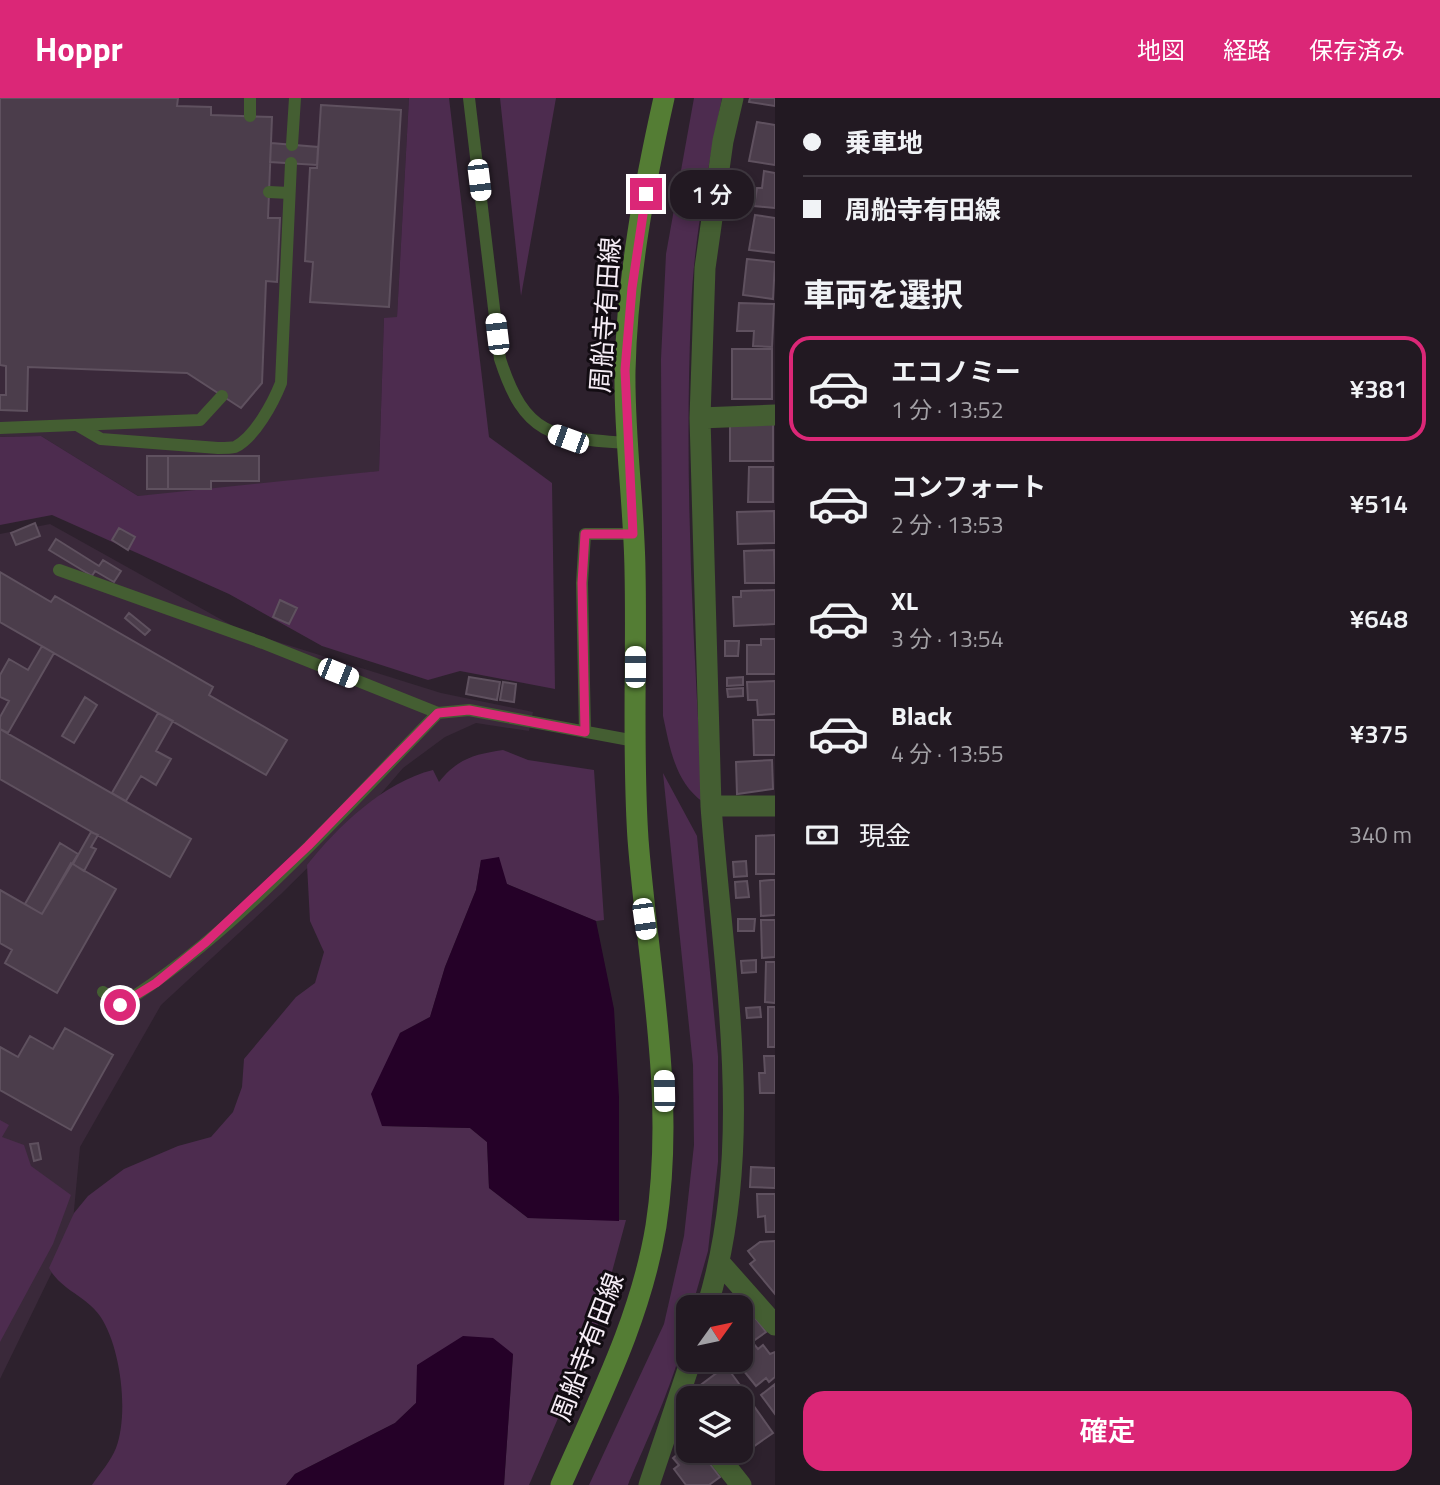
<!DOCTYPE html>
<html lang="ja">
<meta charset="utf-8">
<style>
body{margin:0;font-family:"Titillium Web","Noto Sans JP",sans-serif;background:#2e262f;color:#f1f3f6;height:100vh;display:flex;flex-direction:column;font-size:26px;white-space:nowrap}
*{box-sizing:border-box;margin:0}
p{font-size:23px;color:#a2a0a5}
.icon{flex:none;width:38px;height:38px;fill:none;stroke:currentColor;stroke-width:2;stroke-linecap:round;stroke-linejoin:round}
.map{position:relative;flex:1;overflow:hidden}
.panel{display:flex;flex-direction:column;background:#221922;width:665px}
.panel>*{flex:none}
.top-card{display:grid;align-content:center;height:154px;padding:0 28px;background:#221922}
.needle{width:46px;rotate:57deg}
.fabs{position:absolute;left:676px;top:1197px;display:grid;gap:14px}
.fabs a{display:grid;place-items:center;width:77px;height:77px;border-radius:14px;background:#221922;box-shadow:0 4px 10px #0003,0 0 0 2px #3f3840;font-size:35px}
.end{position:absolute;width:32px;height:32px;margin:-16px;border:9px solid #db2777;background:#fff;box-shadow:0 0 0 4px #fff}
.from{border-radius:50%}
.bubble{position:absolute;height:49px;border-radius:21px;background:#221922;box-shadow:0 4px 10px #0003,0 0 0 2px #3f3840;font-size:23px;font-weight:600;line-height:49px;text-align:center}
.car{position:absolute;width:21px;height:42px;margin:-21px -10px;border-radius:9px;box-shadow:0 0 5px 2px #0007;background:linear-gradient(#fff 24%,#345 0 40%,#fff 0 76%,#345 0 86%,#fff 0)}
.top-card b{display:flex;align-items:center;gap:24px;height:66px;font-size:26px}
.top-card b+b{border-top:2px solid #3f3840}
.top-card i{width:18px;height:18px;background:#f1f3f6}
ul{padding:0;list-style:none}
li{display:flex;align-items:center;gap:21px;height:105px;margin:0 14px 10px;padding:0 14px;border:4px solid transparent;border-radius:21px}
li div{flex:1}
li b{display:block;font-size:26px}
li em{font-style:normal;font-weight:600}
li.selected{border-color:#db2777}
li>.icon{width:63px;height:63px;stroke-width:1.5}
h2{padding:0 28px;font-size:32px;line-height:84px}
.pay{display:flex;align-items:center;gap:18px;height:77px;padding:0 28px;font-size:26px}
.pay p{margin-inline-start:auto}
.button{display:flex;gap:14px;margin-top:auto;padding:14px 28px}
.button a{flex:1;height:80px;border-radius:21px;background:#db2777;color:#fff;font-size:28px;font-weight:600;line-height:80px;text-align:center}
header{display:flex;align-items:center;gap:42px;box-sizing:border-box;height:98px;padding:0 35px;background:#db2777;color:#fff}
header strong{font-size:33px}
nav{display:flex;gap:38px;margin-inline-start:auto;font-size:24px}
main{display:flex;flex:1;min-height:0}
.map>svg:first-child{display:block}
</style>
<header>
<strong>Hoppr</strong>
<nav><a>地図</a><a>経路</a><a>保存済み</a></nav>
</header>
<main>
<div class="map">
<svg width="775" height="1387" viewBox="0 0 775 1387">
<rect width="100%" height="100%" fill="#2d212d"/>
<!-- built -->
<path fill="#3a293a" d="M0 0H409L397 220 384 221 379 373 207 396 138 398 41 338 0 339Z
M50 426 240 532 441 595 533 614 529 633 476 625 445 639 403 670 373 705 281 796 161 907 80 1049 72 1133 0 1281V436Z"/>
<!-- green -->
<path fill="#4d2c4f" d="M409 0H449L489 339 552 385 555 591 460 573 428 582 322 548 229 496 52 417 0 427V339L41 338 138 398 379 373 384 220 397 219Z
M500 0H556L521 198Z
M694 0H722C708 71 693 143 691 215 684 378 693 542 703 704 675 684 670 650 663 618L661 261 666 156Z
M503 652 528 662 594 672 604 822 596 823 507 786 481 762 476 792 445 869 430 919 400 935 382 1028 470 1030 487 1044 489 1090 528 1120 626 1122 596 1233 529 1387H504L513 1256 416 1305 395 1325 295 1376 286 1387H92C100 1375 111 1363 116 1350 129 1316 121 1249 100 1218 86 1198 61 1192 49 1170L74 1115 88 1098 124 1071 178 1048 211 1039 233 1014 242 989 244 961 296 899 315 885 324 854 310 823 307 767C338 728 384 684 433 672L439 684C457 661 475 656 503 652Z
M663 675 697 738 718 958V1064L708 1153 692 1209H688C688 1257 647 1341 628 1387H589L664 1226 684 1138 694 1047 693 967Z
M0 1022 9 1027 2 1039 24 1047 31 1068 71 1097 53 1146 0 1244Z"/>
<!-- water -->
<path fill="#250128" d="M499 759 507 786 596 823 614 911 619 1000V1123L528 1120 489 1090 487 1044 470 1030 382 1028 371 996 400 935 430 919 445 869 476 792 481 762Z
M463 1238 493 1240 513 1256 504 1387H286L295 1376 395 1325 416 1305 417 1267Z"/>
<!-- building -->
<path fill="#4b3d4b" stroke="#5f515f" stroke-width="2" d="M0 0H178L177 8 211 9V17L272 19 268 120H280L277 184 266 183 262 285 241 310 187 275 28 269 27 313 0 312V297H6V268L0 267Z
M750 0H775V8L749 4Z
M321 7 401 12 389 209 310 204 313 164 305 163 310 70H317Z
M757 24 775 27V67L749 63Z
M271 45 318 49 317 67 270 64Z
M764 73 775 75V110L754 108 757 90H762Z
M755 117 775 120V155L749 152Z
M747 161 775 164 773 201 743 197Z
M739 205 774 206 772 249 753 248 754 233H737Z
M732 251H772V301H732Z
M773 325V363H730V326Z
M147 358H168V391H147Z
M168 358H259V383H211V391H168Z
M749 369H773V404H748Z
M774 413 775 445 738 446 737 414Z
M35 425 40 438 16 447 11 435Z
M119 430 135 439 128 452 112 442Z
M56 441 99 468 103 462 121 473 114 484 95 473 92 478 49 452Z
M774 452 775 485H745L744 453Z
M0 474 51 504 55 498 213 589 209 597 287 642 266 677 0 524Z
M775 492V526L734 528 733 499H741V493Z
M280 502 297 510 289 526 273 519Z
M129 515 150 532 145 537 125 520Z
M761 541H775V576H747V547H761Z
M725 543H739L738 558H725Z
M42 548 54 555 8 635 0 631V619L9 603 0 599V577L9 561 28 572Z
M469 579 500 584 497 602 466 596Z
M743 579V587L727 588V580Z
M775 583V616L758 617 757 602H748L747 584Z
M503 584 516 586 514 604 500 602Z
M743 590V598L728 599 727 591Z
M85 599 97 607 74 645 62 638Z
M158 615 173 623 156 653 171 661 156 687 141 678 126 703 112 695Z
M753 622H775V657H754Z
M0 631 191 741 170 779 0 681Z
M772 662 773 691 737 696 736 664Z
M91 734 98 737 91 749 96 751 84 773 73 766Z
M775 737V776H756V738Z
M60 745 78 756 42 816 25 806Z
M746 763 747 778 734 779 733 764Z
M71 765 116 791 57 895 5 865 12 852 0 845V792L42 816Z
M771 782H775V817L761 818 760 783Z
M747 783 749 799 736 800 735 784Z
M738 821H755L754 833H738Z
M761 822H775V859L762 860Z
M756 862V874L742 875 741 863Z
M766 864H775V905L765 904Z
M760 909 761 919 747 920 746 910Z
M768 909H775V949H768Z
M65 930 113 957 71 1032 0 992V949L18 959 30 938 53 951Z
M764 958H775V995H760L759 975H765Z
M38 1045 41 1061 34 1063 30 1046Z
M751 1069 775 1070V1090L750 1089Z
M757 1096H775V1134H766L765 1118 758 1119Z
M775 1143V1196L750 1166 755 1162 748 1153 760 1144Z
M741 1201 766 1234 745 1249 740 1243V1209H730Z
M754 1246 758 1251 763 1247 770 1256 775 1254V1279L769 1284 766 1280 756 1288 735 1262H740V1257Z
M726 1268 748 1298 740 1304V1300H706L698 1289Z
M775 1286V1316L761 1297Z
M751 1304 773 1335 750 1351 740 1337V1312Z
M685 1350 690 1356 700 1353 720 1379 709 1387H686L674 1371 679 1367 673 1360Z"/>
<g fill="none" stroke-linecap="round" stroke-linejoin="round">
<!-- lane -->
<path stroke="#445e32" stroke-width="12" d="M469 0 500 261C525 339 553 340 627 345
M250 18V0
M292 47 295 0
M269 94 289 95
M77 327 101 341 218 350C223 350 231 350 235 349 255 339 273 305 281 285L291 65
M0 330 200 322 222 298
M59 472 263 545 438 615 469 612 635 643
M585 634 582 485 585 436H633
M103 894 120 907C236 836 342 713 438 615"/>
<!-- street -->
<path stroke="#445e32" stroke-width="21" d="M733 0 723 43 705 170 700 320 711 708H775
M700 320 775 317
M720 1165 775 1227
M707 1209C757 1047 723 874 711 708
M714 1353 741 1387
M649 1387 691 1262"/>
<!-- secondary -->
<path stroke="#547d34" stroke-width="21" d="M561 1387C598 1303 641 1220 656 1128 676 998 648 871 638 741 632 651 637 561 635 472 634 405 624 340 625 273 627 182 644 89 664 0"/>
</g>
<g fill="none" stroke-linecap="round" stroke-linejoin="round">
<!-- route -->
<path stroke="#db2777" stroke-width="9" d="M120 907 156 885 206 844 308 748 438 615 469 612 585 634 582 485 585 436H633L625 272 632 190 646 96"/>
</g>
<g text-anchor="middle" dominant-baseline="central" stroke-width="6" stroke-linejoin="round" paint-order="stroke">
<!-- street labels -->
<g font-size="26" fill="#f6edf6" stroke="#120c12">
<text transform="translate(605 217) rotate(-86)">周船寺有田線</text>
<text transform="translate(587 1249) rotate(-69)">周船寺有田線</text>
</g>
</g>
</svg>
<div class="fabs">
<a><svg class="needle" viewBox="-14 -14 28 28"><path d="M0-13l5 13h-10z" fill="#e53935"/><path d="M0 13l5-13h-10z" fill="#a2a0a5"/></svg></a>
<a><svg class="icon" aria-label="layers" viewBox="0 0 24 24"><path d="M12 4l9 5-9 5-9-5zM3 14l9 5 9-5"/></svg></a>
</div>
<i class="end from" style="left:120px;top:907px"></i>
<i class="end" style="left:646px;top:96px"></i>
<div class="bubble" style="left:670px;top:72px;width:84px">1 分</div>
<i class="car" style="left:479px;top:82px;rotate:173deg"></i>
<i class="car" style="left:497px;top:236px;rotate:353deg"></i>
<i class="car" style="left:568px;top:341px;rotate:290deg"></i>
<i class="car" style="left:635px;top:569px;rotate:0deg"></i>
<i class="car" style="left:338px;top:575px;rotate:112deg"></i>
<i class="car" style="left:644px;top:821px;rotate:172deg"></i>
<i class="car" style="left:664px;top:993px;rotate:359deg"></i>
</div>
<section class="panel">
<div class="top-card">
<b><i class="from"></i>乗車地</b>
<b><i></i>周船寺有田線</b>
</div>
<h2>車両を選択</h2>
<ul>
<li class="selected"><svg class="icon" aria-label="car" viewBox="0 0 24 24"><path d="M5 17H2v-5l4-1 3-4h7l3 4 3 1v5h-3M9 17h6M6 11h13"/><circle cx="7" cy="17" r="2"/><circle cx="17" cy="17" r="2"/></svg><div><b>エコノミー</b><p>1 分 · 13:52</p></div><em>¥381</em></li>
<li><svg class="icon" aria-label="car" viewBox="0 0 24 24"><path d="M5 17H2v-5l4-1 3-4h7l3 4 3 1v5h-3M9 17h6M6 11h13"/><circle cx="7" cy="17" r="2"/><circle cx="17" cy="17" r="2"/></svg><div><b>コンフォート</b><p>2 分 · 13:53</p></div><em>¥514</em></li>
<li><svg class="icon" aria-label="car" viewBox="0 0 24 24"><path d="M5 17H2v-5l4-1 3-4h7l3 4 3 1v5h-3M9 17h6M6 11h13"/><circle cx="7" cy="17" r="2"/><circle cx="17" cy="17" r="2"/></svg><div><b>XL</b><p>3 分 · 13:54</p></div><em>¥648</em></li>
<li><svg class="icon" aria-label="car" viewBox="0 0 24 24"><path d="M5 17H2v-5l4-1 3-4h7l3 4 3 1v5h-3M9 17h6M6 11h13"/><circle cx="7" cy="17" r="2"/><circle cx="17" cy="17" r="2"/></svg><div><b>Black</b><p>4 分 · 13:55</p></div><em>¥375</em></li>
</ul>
<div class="pay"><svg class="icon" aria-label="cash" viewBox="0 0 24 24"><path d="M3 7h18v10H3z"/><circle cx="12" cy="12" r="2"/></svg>現金<p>340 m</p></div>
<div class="button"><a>確定</a></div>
</section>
</main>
